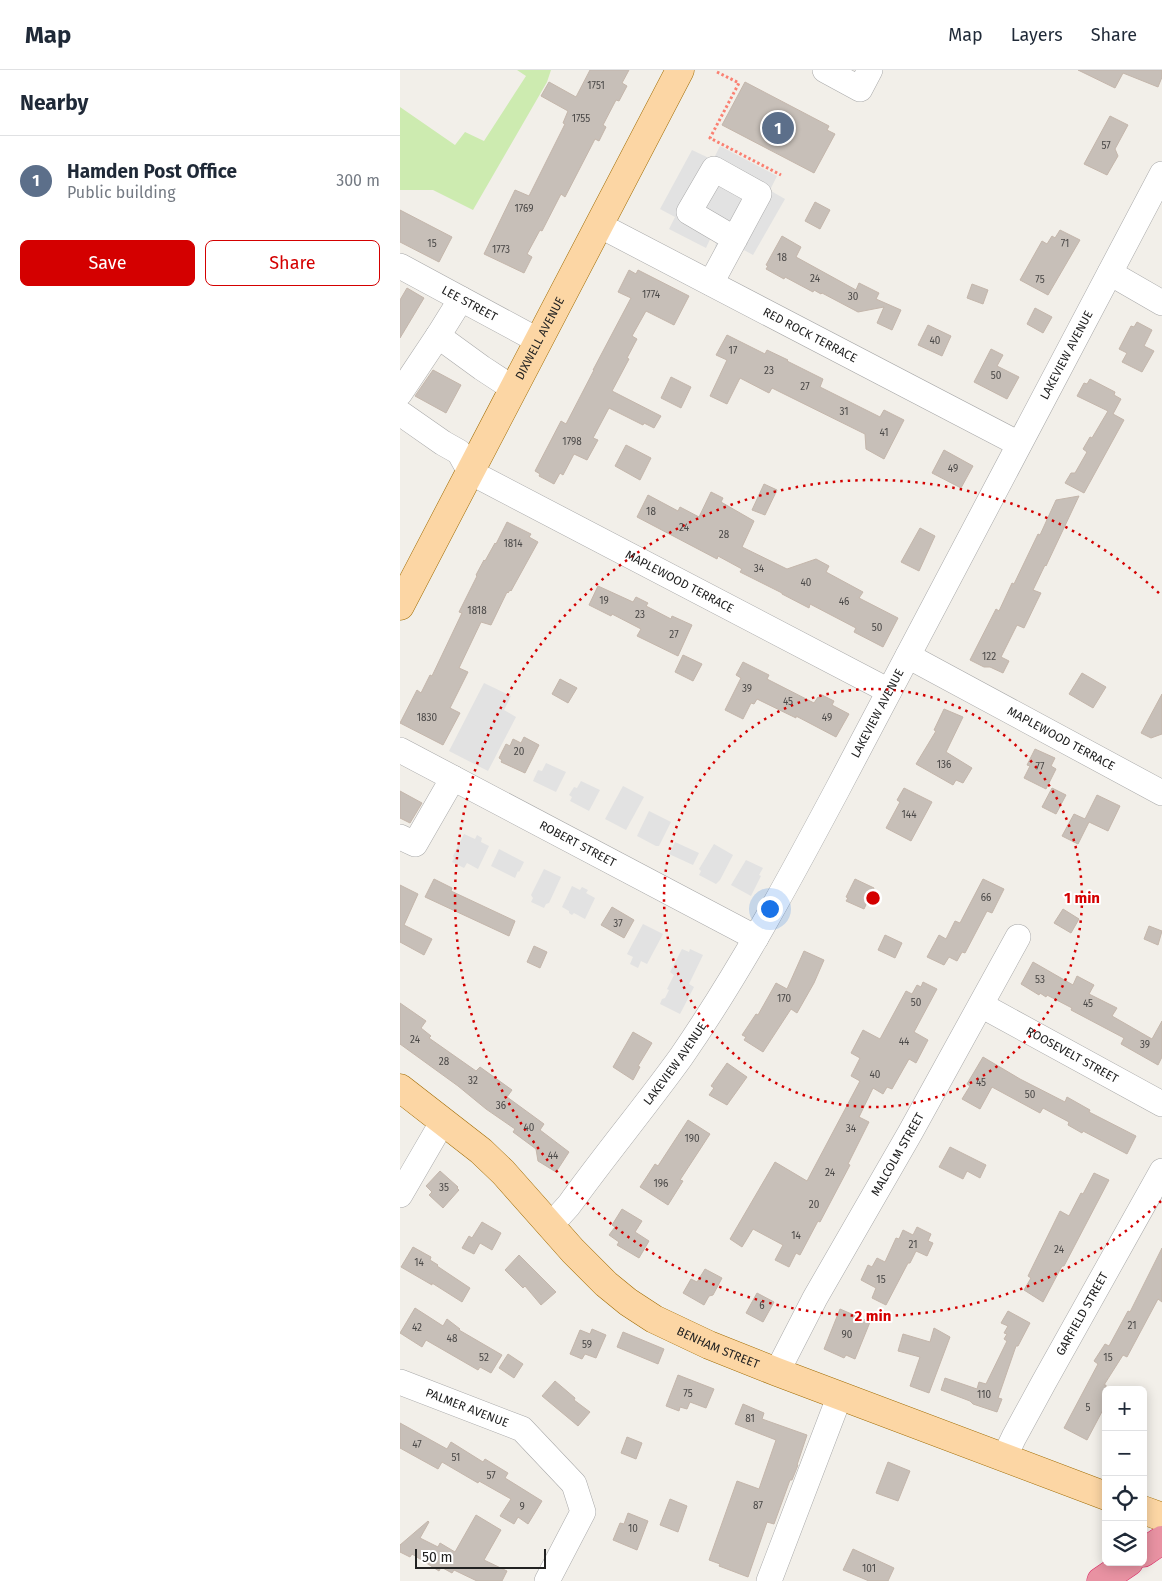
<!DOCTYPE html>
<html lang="en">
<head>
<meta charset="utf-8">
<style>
  :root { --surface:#fff; --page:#f6f6f7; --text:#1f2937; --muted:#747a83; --line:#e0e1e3; --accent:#d40000 }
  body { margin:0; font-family:"Fira Sans",sans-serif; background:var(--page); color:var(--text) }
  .controls { position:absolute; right:15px; bottom:15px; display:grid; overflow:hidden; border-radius:8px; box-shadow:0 2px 12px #0003 }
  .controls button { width:45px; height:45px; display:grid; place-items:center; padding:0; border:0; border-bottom:1px solid var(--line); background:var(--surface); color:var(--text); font:25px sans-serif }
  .scale { position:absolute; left:15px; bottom:12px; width:131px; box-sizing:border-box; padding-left:5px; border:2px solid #222; border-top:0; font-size:14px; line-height:18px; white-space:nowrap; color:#222; -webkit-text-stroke:4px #fff; paint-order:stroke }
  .you { position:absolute; left:369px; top:838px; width:18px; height:18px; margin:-12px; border:4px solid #fff; border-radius:50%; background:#1a73e8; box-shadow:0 0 0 8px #1a73e833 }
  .badge { display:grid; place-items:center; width:32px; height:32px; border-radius:50%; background:var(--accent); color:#fff; font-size:16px; font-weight:700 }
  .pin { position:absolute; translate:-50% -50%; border:2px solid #fff; box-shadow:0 1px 5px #0006 }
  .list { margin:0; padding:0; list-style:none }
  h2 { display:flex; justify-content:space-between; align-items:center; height:65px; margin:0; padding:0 20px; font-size:21px }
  h2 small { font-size:16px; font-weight:400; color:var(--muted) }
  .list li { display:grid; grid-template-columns:32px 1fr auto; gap:15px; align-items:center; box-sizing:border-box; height:90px; padding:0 20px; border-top:1px solid var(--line) }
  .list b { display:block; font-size:19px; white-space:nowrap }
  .list p { margin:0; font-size:16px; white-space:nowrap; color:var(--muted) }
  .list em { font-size:16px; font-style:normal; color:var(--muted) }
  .actions { display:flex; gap:10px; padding:15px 20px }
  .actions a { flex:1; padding:11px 0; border:1px solid var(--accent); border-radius:8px; text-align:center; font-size:18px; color:var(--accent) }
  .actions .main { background:var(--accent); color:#fff }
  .icon { flex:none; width:28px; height:28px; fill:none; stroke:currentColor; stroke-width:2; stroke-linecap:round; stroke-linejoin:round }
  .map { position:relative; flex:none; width:762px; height:1511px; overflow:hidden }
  header { display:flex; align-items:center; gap:30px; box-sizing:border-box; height:70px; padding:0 25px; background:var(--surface); border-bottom:1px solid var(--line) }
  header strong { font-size:24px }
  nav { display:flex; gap:28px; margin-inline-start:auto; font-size:18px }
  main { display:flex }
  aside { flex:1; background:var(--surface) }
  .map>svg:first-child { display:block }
  .grass { fill:#cdebb0 }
  .parking { fill:#e2e2e2 }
  .building { fill:#c7bfb8; stroke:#c4b6ab }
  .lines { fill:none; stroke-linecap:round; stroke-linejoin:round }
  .minor-casing { stroke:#a9a9a9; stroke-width:26 }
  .major-casing { stroke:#a06b00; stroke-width:29 }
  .highway-casing { stroke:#dc2a67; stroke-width:29 }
  .path { stroke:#fa8072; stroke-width:3; stroke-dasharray:2.5 2.5; stroke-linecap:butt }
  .minor { stroke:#fff; stroke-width:25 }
  .major { stroke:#fcd6a4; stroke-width:28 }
  .highway { stroke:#e892a2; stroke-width:28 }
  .ring { fill:none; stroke:#d40000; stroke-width:2.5; stroke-dasharray:2.5 5 }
  .labels { text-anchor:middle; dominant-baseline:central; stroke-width:4; stroke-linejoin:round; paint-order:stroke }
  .number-label { font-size:10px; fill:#4b4948 }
  .street-label { font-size:12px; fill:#222; stroke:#fff }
  .centre { fill:#d40000; stroke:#fff; stroke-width:2.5 }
  .ring-label { font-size:15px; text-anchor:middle; font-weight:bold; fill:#d40000; stroke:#fff; stroke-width:4; stroke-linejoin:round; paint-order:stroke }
</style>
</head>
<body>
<header>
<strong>Map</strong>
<nav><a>Map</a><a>Layers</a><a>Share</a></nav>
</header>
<main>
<aside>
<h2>Nearby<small></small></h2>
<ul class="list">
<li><span class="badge" style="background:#5c6f8a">1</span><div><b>Hamden Post Office</b><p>Public building</p></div><em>300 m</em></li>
</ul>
<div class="actions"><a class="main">Save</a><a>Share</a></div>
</aside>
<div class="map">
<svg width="762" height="1511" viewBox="0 0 762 1511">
  <rect width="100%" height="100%" fill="#f2efe9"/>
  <path class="grass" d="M117,0H151L147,12L73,140L33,120H0V37L55,75L65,62L84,71L126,6Z"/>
  <g class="parking">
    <path d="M320,76L377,106L371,118V121L385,129L353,185L344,180L312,190L317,169L311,167L306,178L269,159L275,147L260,139L292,80L311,89L314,88Z"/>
    <path d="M84,613L111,626L104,640L116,647L88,701L49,681Z"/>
    <path d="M146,693L166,702L156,722L133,711L138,700L142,701Z"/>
    <path d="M181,711L200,720L189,741L170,731L172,727L169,725L174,717L177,718Z"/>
    <path d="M223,716L244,727L226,760L205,749Z"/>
    <path d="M249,741L271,752L259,776H256L237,766Z"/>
    <path d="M64,764L75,769L77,765L82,768L81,772L89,776L78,799L67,793L64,798L52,792L54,788L53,786Z"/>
    <path d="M275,772L299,783L293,795L269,784Z"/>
    <path d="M314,774L333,785L320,810L316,814L299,805L301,801L299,799Z"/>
    <path d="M99,779L124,792L119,802L118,801L115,808L91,796Z"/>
    <path d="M346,790L363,798L359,805L361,806L351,826L331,815Z"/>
    <path d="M144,799L161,807L149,833L146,834L144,838L131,832L133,828L131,825Z"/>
    <path d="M172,816L180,820L182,817L188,820L186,823L195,828L185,849L174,843L172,845L169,843V841L162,837Z"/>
    <path d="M243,854L263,864L247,894L241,891L238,898L230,894L233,887L227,884Z"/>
    <path d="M282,879L289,882L290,879L303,885L289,914L294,917L280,944L260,934L262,929L265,928L269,920L267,919L274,905L270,902Z"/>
  </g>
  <g class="building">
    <path d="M190,0H229L222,13L227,16L219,31L216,30L203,55L206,57L199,71L195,69L165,127L161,124L142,161L140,160L127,184L132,187L124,203L84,184L115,120L129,126L165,54L163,53L168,41L141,26L149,12L176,27Z"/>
    <path d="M678,0H762V7L758,17L723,3L715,18Z"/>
    <path d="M345,12L429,56L427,60L435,64L414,103L322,55Z"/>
    <path d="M710,46L728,55L715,79L718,86L707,105L684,94Z"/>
    <path d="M415,132L430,140L420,159L405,151Z"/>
    <path d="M0,140L52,167L39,192L0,172Z"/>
    <path d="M660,160L680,170L648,225L620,210L642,171L647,174L652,166L655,168Z"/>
    <path d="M382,166L401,177L396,187L456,220L459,213L479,223L476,229L501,240L492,260L477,253L484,237L458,242L422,223L421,224L414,220L413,222L385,207L384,209L366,199L368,196L366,195Z"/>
    <path d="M229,200L236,204L238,200L289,226L274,255L246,241L232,266L237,269L227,288L229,289L212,321L261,346L254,358L244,353L243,355L209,338L193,368L198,370L187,390L174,384L163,405L160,403L154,414L139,406L140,404L135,401L161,351L166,354L194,300H193L231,228L218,222Z"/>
    <path d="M572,214L588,220L583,234L567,228Z"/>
    <path d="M7,218L24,228L0,268V230Z"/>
    <path d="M635,238L652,247L643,263L627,254Z"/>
    <path d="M737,252L752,260L744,276L754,281L742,302L722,292L727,283L719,279L731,256L734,257Z"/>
    <path d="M528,255L551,266L542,286L518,275Z"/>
    <path d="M327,265L365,284L367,280L388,290L387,291L423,309L420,317L480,347L484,340L504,350L484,389L466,379L465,364L372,318L369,323L340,308L327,334L310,326L327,290L316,285Z"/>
    <path d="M591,279L603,285L597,296L619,307L607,329L574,312Z"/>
    <path d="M33,300L61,315L46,343L15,326Z"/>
    <path d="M271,307L291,317L281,338L261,328Z"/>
    <path d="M690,309L715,322L714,325L721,329L713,344L724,350L684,423L665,413L671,403H675L687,382L683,379L690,367L692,368L708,341L677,326L684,313L687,314Z"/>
    <path d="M226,375L251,388L240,410L215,396Z"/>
    <path d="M544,380L573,396L561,418L532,403Z"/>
    <path d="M364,414L377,420L365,445L352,440Z"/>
    <path d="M311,422L323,428L321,432L354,451L342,477L387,499L416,489L429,496L426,502L463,522L459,528L498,548L483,577L454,562L456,558L410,534L409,538L382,524V523L340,502L342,499L318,486L317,489L237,447L248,425L278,441L280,437L299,447Z"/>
    <path d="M679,426L646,496L645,495L633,520L641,523L637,531L624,558L617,555L601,587L609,591L603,603L590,597H584L570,590L596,539L599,541L612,513L614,514L638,464L640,465L656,430Z"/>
    <path d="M107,452L131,464L129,467L138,472L111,521L110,520L108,523L107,522L91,555L81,552L59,598L68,602L50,638L60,643L43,675L0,653L17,620L21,623L30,605L32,606L62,543L59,542L77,506L76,505L84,490L85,491L95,473L96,474Z"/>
    <path d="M520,458L535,466L519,501L501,492Z"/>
    <path d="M198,516L233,532L236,527L248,533L246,536L271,549L272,546L292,555L278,586L237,566L241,559L212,544L211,546L189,535Z"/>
    <path d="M283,585L302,594L293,611L275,602Z"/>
    <path d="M343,592L369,605L367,609L414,633L418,627L420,628L422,625L434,631L432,635L449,644L436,667L396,646V648L357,629L354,634L351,633L343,649L325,640L341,608L336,605Z"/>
    <path d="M682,603L706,617L693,638L669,624Z"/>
    <path d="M160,609L177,618L168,633L152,624Z"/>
    <path d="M762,624V664L751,668L741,663Z"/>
    <path d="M544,639L563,647L546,682L572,698L563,713L556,710L553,715L516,694L536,661L534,660Z"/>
    <path d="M124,667L139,675L125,703L101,692L102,690L99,688L106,674L110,676L113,669L121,673Z"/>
    <path d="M635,679L655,688L651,696L656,699L646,719L624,708L630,696L627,695Z"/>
    <path d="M504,718L532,732L511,771L486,758L500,732L497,730Z"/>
    <path d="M652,718L666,725L656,744L642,737Z"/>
    <path d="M0,721L22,733L10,753L0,748Z"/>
    <path d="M697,725L720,736L708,761L689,752L678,774L662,766L674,744L685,749Z"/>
    <path d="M34,809L52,818L51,821L115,851L109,866L25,827Z"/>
    <path d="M455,809L474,818L464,839L446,831L448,828L446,827Z"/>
    <path d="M583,809L604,819L592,843L587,841L565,883L562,882L557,891L549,887L544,895L527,887L539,865L546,869L555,851L560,853Z"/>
    <path d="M0,815L18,824L4,855L32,869L24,885L0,872Z"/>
    <path d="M212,837L234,850L224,868L201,855Z"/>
    <path d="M663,839L679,849L671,863L654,853Z"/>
    <path d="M749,856L762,861L758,875L744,869Z"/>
    <path d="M485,865L502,873L495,888L478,880Z"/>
    <path d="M134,876L147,882L140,898L127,892Z"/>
    <path d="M404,881L424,890L414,913L397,943L391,939L363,982L344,970L346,967L342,965L356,944L358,945L376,913L387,919Z"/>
    <path d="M633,892L673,915L677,906L694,915L689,924L717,938L712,946L752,969L762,951V987L758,995L721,974L724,968L671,940L672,938L647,925L646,927L640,923L639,925L621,914Z"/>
    <path d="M523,912L537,919L514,962L528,970L516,993L509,989L492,1019L487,1017L483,1024L473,1018L459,1047L469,1052L448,1094L450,1095L420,1152L418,1151L400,1185L396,1183L389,1197L375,1190L383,1175L353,1159L342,1177L330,1169L375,1092L407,1111L460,1011L451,1006L460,988L451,983L463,960L480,969L506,921L512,924L517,915L521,917Z"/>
    <path d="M0,933L26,951L21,958L31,966L29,968L76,1001L80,997L112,1020L107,1027L144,1054L140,1060L169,1082L156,1102L138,1091L136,1079L113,1062L115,1059L86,1039L58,1016L0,974Z"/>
    <path d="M233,962L252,973L238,996L240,997L233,1010L213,997Z"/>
    <path d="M583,987L620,1009L665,1032L667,1027L690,1040L689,1042L736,1066L727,1084L683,1061L682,1063L668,1055L669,1052L643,1038L640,1043L592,1017L580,1039L562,1029L570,1016L567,1014Z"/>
    <path d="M327,993L347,1007L327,1035L309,1025L314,1018L311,1016Z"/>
    <path d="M288,1050L310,1064L280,1110L283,1111L268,1135L240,1117L255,1094L258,1096Z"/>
    <path d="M550,1077L586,1095L580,1108L567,1101L563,1109L539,1097Z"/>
    <path d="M40,1101L58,1117L57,1118L59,1120L43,1138L29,1125L32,1122L26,1116Z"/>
    <path d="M694,1103L709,1110L664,1196H662L643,1232L624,1220L631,1208L628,1206L660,1141L669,1146L681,1123L683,1124Z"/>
    <path d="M222,1139L242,1151L235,1162L249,1171L239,1188L217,1175L219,1172L209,1165L215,1157L212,1155Z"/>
    <path d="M82,1152L101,1163L92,1180L80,1173L74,1184L62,1178L69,1166L72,1168Z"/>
    <path d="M517,1157L531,1164L528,1171L533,1173L527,1186L516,1181L510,1193H508L486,1235L472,1228L476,1218L461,1210L468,1195L472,1197L477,1188L485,1192L496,1168L499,1169L503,1160L513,1165Z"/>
    <path d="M13,1177L31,1187L30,1190L38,1195L37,1196L70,1218L62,1232L32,1213V1215L1,1197Z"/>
    <path d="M762,1178V1232L758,1229L727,1287L723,1285L704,1315H706V1334L687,1370L664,1358L698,1294L694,1291L705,1274L709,1276L728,1241L730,1242Z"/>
    <path d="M119,1185L156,1222L141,1235L125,1216L123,1218L105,1200Z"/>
    <path d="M305,1199L322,1208L313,1225L309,1226L304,1235L283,1223L291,1209L297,1212Z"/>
    <path d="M357,1223L374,1232L363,1252L346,1243Z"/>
    <path d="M15,1238L43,1256L47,1249L60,1259L59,1260L102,1285L91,1303L80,1297L78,1300L26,1270L22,1277L0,1263Z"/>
    <path d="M440,1239L470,1252L455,1289L446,1285L444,1288L424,1279Z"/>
    <path d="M608,1241L630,1253L618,1276H616L598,1328L602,1329L597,1342L573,1334L570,1331L541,1320L545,1308L577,1319L579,1312L586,1314L607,1271L604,1269L607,1264L604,1263L608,1256L601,1253Z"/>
    <path d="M534,1258L550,1267L529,1323L510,1316L520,1287L498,1281L503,1264L530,1272Z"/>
    <path d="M192,1259L206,1265L196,1288L185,1284L182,1289L170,1284L180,1260L190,1264Z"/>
    <path d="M223,1262L264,1279L258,1294L217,1277Z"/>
    <path d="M108,1284L123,1294L114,1308L99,1298Z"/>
    <path d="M278,1305L314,1319L306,1338L290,1332L287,1339L280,1337L279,1341L266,1336Z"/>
    <path d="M155,1311L175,1328L174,1330L190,1342L178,1356L142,1326Z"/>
    <path d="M343,1334L364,1343L362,1349L407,1365L397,1395H398L392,1410H390L374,1454L367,1452L348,1507L319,1496L320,1494L309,1490L337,1411L359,1419L376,1370L335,1354Z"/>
    <path d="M0,1353L47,1379L51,1372L83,1392L85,1389L108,1403L105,1408L142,1431L128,1454L118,1447L114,1454L100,1446L111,1429L79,1411L78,1413L42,1392L38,1399L0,1378Z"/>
    <path d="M227,1367L242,1373L236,1389L221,1383Z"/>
    <path d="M488,1392L510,1401L498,1431L476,1423Z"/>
    <path d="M270,1429L287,1436L278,1462L260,1455Z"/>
    <path d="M228,1443L248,1451L237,1480L213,1470L220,1453L224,1454Z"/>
    <path d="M76,1445L101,1460L84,1490L107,1501L102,1511H77L54,1500L52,1503L41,1497L39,1501L12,1484L10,1487L0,1482V1475L28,1451L29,1452L20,1468L38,1477L40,1473L55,1482Z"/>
    <path d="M453,1479L494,1498L488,1511H469L443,1500Z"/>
  </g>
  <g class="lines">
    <defs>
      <g id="minor">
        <path d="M425,0L460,19L470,0"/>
        <path id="s1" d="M199,155L619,374"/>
        <path id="s2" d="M0,196L139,271"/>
        <path d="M710,203L762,233"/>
        <path d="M311,213C327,183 343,154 359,124L314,99L289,142L335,169"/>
        <path d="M38,266L82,298L114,319"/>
        <path d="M0,323L38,266L61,229"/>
        <path id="s3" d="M0,343L43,373L59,382L70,402L489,621"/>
        <path id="s4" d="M508,586L762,723"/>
        <path id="s5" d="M0,680L356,868"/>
        <path d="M0,767L15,774L53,708"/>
        <path id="s6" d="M581,935L762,1034"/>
        <path d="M0,1125L43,1051"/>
        <path id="s7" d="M150,1156L169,1135C205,1085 245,1037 281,987C339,903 388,812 436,722L762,104"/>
        <path id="s8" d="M377,1302L415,1228L510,1063L618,867"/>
        <path id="s9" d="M0,1312L122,1359L174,1414L183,1442L147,1511"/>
        <path id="s10" d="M604,1388L614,1367L644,1312L762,1101"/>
        <path d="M369,1511L440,1325"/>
      </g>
      <g id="major">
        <path id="s11" d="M0,536L280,0"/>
        <path id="s12" d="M0,1018L81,1081L103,1102L173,1181L206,1214L228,1232L254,1249L309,1275L377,1302L706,1426"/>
        <path d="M743,1440L762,1447"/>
      </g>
      <g id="highway">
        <path d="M743,1483L762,1470"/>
        <path d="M701,1511L729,1492"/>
      </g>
    </defs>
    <use href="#minor" class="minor-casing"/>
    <use href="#major" class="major-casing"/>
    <use href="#highway" class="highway-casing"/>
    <path class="path" d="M317,2L339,13L310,68L381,105"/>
    <use href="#minor" class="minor"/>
    <use href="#major" class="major"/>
    <use href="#highway" class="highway"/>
  </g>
  <g class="ring">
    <circle cx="473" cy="828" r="209"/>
    <path d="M761 1131A418 418 0 1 1 761 525"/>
  </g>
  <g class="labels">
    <g class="number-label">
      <text x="196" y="16">1751</text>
      <text x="181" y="49">1755</text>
      <text x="706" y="76">57</text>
      <text x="124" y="139">1769</text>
      <text x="32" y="174">15</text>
      <text x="665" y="174">71</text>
      <text x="101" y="180">1773</text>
      <text x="382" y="188">18</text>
      <text x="415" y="209">24</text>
      <text x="640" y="210">75</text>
      <text x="251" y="225">1774</text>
      <text x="453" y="227">30</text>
      <text x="535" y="271">40</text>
      <text x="333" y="281">17</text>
      <text x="369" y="301">23</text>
      <text x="596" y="306">50</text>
      <text x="405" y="317">27</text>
      <text x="444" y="342">31</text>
      <text x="484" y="363">41</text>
      <text x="172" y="372">1798</text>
      <text x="553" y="399">49</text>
      <text x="251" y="442">18</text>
      <text x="284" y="458">24</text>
      <text x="324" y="465">28</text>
      <text x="113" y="474">1814</text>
      <text x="359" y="499">34</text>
      <text x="406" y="513">40</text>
      <text x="204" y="531">19</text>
      <text x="444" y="532">46</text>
      <text x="77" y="541">1818</text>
      <text x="240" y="545">23</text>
      <text x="477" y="558">50</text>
      <text x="274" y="565">27</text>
      <text x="589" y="587">122</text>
      <text x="347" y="619">39</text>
      <text x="388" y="632">45</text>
      <text x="27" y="648">1830</text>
      <text x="427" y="648">49</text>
      <text x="119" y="682">20</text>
      <text x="544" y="695">136</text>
      <text x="640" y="697">77</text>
      <text x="509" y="745">144</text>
      <text x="586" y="828">66</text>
      <text x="218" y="854">37</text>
      <text x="640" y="910">53</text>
      <text x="384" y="929">170</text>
      <text x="516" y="933">50</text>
      <text x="688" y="934">45</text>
      <text x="15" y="970">24</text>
      <text x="504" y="972">44</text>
      <text x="745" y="975">39</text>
      <text x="44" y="992">28</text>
      <text x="475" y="1005">40</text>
      <text x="73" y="1011">32</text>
      <text x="581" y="1013">45</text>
      <text x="630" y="1025">50</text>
      <text x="101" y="1036">36</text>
      <text x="129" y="1058">40</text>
      <text x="451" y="1059">34</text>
      <text x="292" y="1069">190</text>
      <text x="153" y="1086">44</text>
      <text x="430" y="1103">24</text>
      <text x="261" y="1114">196</text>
      <text x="44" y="1118">35</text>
      <text x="414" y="1135">20</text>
      <text x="396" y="1166">14</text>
      <text x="513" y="1175">21</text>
      <text x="659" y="1180">24</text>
      <text x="19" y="1193">14</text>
      <text x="481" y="1210">15</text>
      <text x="362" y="1236">6</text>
      <text x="732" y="1256">21</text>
      <text x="17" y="1258">42</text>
      <text x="447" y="1265">90</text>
      <text x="52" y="1269">48</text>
      <text x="187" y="1275">59</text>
      <text x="84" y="1288">52</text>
      <text x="708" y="1288">15</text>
      <text x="288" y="1324">75</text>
      <text x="584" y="1325">110</text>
      <text x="688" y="1338">5</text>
      <text x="350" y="1349">81</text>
      <text x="17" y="1375">47</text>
      <text x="56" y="1388">51</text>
      <text x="91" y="1406">57</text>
      <text x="358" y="1436">87</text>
      <text x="122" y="1437">9</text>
      <text x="233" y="1459">10</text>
      <text x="469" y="1499">101</text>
    </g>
    <g class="street-label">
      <text stroke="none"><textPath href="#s2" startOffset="79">LEE STREET</textPath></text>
      <text stroke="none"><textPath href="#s1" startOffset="238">RED ROCK TERRACE</textPath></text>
      <text stroke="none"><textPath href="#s11" startOffset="302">DIXWELL AVENUE</textPath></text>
      <text stroke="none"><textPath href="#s7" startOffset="1015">LAKEVIEW AVENUE</textPath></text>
      <text stroke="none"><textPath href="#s3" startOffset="330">MAPLEWOOD TERRACE</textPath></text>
      <text stroke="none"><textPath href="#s7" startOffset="610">LAKEVIEW AVENUE</textPath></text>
      <text stroke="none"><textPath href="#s4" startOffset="174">MAPLEWOOD TERRACE</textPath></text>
      <text stroke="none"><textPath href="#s5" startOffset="201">ROBERT STREET</textPath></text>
      <text stroke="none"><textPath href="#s6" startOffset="104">ROOSEVELT STREET</textPath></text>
      <text stroke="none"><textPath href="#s7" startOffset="205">LAKEVIEW AVENUE</textPath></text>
      <text stroke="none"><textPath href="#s8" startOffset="249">MALCOLM STREET</textPath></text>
      <text stroke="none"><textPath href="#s10" startOffset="164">GARFIELD STREET</textPath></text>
      <text stroke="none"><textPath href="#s12" startOffset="415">BENHAM STREET</textPath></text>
      <text stroke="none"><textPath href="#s9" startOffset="72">PALMER AVENUE</textPath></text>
    </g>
  </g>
  <circle cx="473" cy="828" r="8" class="centre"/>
  <g class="ring-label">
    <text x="682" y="833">1 min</text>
    <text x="473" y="1251">2 min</text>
  </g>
</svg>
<div class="controls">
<button>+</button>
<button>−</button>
<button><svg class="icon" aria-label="locate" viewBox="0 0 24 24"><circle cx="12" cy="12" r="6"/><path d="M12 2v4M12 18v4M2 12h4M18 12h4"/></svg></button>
<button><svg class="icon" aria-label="layers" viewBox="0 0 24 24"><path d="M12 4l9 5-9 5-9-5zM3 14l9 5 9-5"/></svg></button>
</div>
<div class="scale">50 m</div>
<div class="you"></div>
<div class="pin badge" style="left:378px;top:58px;background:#5c6f8a">1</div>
</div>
</main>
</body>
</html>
